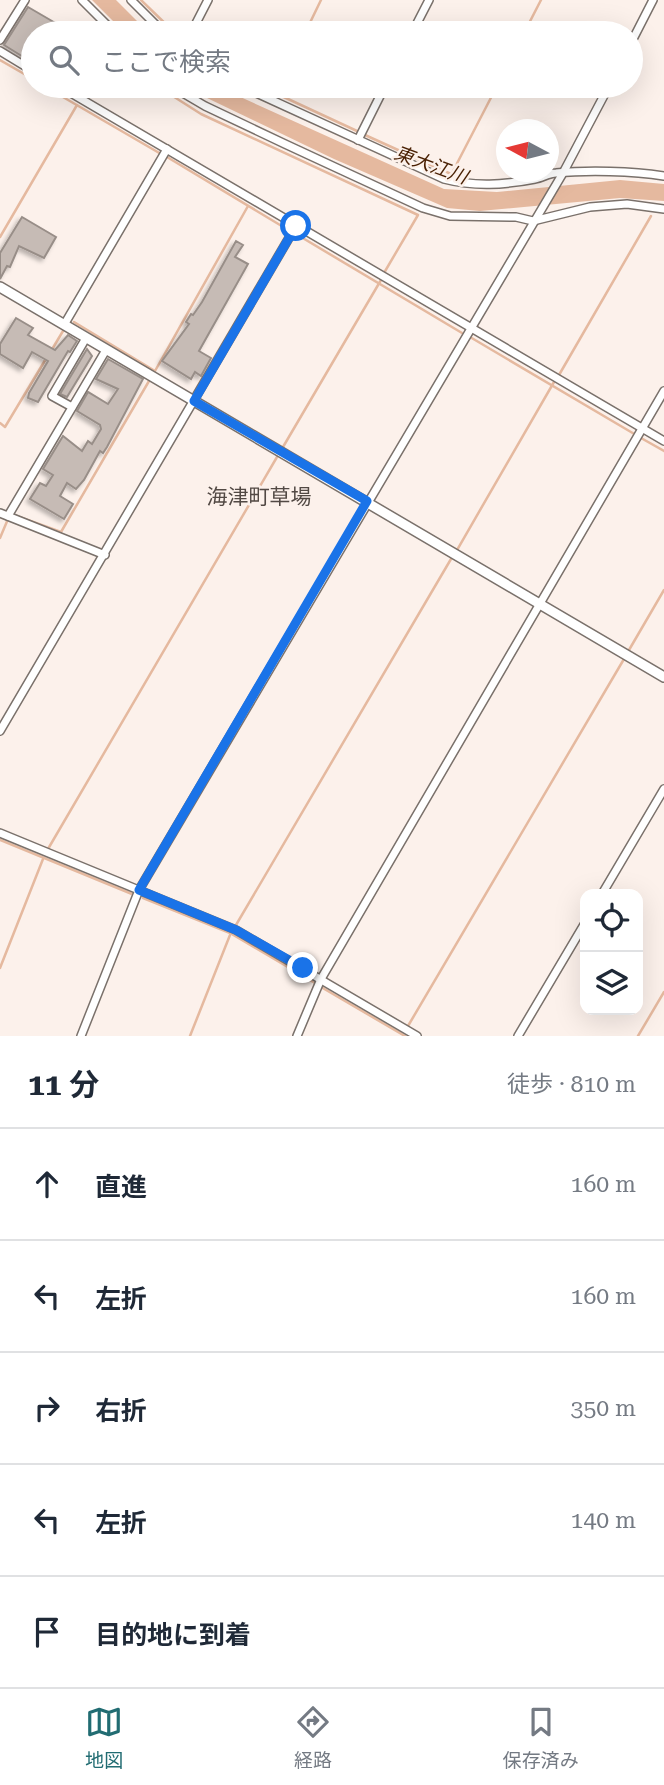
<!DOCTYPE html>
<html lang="ja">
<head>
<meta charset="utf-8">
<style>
  :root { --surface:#fff; --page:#f6f6f7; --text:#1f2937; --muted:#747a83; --line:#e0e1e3; --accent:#216c72 }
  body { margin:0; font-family:"Roboto Serif","Noto Sans JP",serif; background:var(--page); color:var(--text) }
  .controls { position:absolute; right:21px; bottom:21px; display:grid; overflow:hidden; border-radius:14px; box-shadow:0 7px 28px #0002 }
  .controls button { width:63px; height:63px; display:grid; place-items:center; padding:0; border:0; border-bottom:2px solid var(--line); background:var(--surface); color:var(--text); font:35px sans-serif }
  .compass { position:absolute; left:496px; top:119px; width:63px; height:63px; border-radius:50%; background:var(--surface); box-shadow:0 7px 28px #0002; rotate:277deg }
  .stop { position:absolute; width:21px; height:21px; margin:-16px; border:5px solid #1a73e8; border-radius:50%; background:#fff }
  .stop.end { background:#1a73e8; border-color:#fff; box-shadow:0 2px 7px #0008 }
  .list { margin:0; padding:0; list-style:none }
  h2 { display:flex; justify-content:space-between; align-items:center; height:91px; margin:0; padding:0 28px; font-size:30px }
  h2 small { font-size:23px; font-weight:400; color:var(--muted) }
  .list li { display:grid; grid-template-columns:46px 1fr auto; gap:21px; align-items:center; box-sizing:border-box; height:112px; padding:0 28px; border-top:2px solid var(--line) }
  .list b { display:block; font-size:26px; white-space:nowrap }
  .list em { font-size:23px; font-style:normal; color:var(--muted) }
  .icon { flex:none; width:38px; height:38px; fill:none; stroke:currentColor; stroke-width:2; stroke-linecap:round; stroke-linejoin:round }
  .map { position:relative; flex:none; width:664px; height:1036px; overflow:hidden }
  .search { position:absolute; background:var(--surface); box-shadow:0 7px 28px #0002; left:21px; right:21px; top:21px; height:77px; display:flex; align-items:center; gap:18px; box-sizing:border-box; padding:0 24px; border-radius:38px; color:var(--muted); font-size:26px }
  .sheet { height:651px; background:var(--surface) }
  nav { display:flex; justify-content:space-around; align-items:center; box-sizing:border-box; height:98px; border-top:2px solid var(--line); background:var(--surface); font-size:19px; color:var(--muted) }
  nav a { display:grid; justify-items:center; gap:4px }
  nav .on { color:var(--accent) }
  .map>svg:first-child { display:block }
  .water { fill:#e5b99f }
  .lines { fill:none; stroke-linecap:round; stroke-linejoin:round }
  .stream { stroke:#e5b99f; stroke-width:2.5 }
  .building { fill:#c6bbb5; stroke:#988e88; stroke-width:2; filter:url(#shadow) }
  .minor-casing { stroke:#7a716b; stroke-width:10 }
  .tertiary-casing { stroke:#7a716b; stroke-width:12 }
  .minor { stroke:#fff; stroke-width:7 }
  .tertiary { stroke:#fff; stroke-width:9 }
  .route { stroke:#1a73e8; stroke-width:9 }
  .labels { text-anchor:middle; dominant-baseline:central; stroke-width:5; stroke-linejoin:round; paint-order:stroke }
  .water-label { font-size:19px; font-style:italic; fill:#481f02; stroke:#fcf1eb }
  .quarter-label { font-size:21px; fill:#524944; stroke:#fcf1eb }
</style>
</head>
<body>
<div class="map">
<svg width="664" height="1036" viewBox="0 0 664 1036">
  <defs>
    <filter id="shadow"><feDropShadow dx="-3" dy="3" stdDeviation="2" flood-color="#0004"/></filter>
  </defs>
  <rect width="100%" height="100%" fill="#fcf1eb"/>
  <g class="water">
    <path d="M92,0H116L149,33H125Z"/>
    <path d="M182,86H216L444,189L497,192L620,180L664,184V201L620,198L480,211L447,208L334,159Z"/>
  </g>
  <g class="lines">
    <g class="stream">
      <path d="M141,0L175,33"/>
      <path d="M305,33L321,0"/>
      <path d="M524,33L541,0"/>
      <path d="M0,60L33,79"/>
      <path d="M44,86L161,154"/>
      <path d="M157,86L201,114L418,215L384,273"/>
      <path d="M260,86L357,131"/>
      <path d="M84,97L91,86"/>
      <path d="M365,135L451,174"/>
      <path d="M167,157L290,231"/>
      <path d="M451,175L497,86"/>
      <path d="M296,234L462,333"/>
      <path d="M0,237L77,105"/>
      <path d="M74,322L155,371L248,206"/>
      <path d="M470,337L636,435"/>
      <path d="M51,351L63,331"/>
      <path d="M559,375L651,216"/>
      <path d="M0,423L5,427L47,357"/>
      <path d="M641,438L664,451"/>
      <path d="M283,447L381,280"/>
      <path d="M14,515L61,532L149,381"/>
      <path d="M0,538L8,519"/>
      <path d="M457,550L554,382"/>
      <path d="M629,650L664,590"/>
      <path d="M0,840L132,894"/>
      <path d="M48,849L277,457"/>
      <path d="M143,898L230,933L315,983"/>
      <path d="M236,925L451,559"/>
      <path d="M0,968L43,859"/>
      <path d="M321,987L405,1036"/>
      <path d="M408,1026L624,659"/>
      <path d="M190,1036L230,935"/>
      <path d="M638,1036L664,992"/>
    </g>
  </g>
  <g class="building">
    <path d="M28,7L64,28L61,33H33V63L4,45Z"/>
    <path d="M22,217L56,237L44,258L19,246L10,267L7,266L0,279V253Z"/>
    <path d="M236,241L243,245L235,257L248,264L199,351L211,358L201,376L195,372L191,379L162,361L189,324L186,322L191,314L193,315L202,302Z"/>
    <path d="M16,318L33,328L28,335L55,350L68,335L77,341L70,352L68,351L38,402L28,398L29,393L48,361L32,352L23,368L0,354V344Z"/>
    <path d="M87,349L92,356L67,397L60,394Z"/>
    <path d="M108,359L143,379L107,447L103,453L100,451L84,480L76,489L67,483L60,496L73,504L64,519L30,499L40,483L46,486L53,475L43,469L63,436L82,451L88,441L92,444L101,429L100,425L77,411L88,392L108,404L118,389L96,379Z"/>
  </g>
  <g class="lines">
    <defs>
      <g id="minor">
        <path d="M82,0L115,33"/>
        <path d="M131,0L164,33"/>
        <path d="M191,33L208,0"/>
        <path d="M412,33L429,0"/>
        <path d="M0,40L25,0"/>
        <path d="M631,43L653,0"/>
        <path d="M0,51L33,71"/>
        <path d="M59,86L664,441"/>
        <path d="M171,86L205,106L285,144L423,208L450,216L516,217L533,221L590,207L627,204L664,209"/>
        <path d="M241,86L444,179C475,187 504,185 535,179C542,178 549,173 556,173C588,170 632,171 664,176"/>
        <path d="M358,140L385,86"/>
        <path d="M64,325L167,149"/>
        <path d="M72,407L52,396L86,338"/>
        <path d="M0,513L105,555"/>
        <path d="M8,516L106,350"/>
        <path d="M0,731L296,226"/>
        <path d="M0,833L236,930L417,1036"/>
        <path d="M602,894L664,789"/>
        <path d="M81,1036L139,890L563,173L609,86"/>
        <path d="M297,1036L321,979L664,391"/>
        <path d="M518,1036L585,923"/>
      </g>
      <path id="tertiary" d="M0,287L664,677"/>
    </defs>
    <use href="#minor" class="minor-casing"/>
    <use href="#tertiary" class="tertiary-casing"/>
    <use href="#minor" class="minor"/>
    <use href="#tertiary" class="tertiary"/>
  </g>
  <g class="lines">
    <path class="route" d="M296,226L194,401L367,501L139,890L236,930L303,968"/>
  </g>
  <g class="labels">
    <g class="water-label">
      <text transform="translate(431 165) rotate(20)">東大江川</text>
    </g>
    <g class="quarter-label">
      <text x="259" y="497">海津町草場</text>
    </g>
  </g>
</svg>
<div class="controls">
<button><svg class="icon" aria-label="locate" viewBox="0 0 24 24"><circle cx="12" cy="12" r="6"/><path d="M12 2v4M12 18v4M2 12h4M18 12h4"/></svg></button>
<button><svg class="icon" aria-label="layers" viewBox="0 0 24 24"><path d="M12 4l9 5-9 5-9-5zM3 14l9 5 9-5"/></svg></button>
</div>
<svg class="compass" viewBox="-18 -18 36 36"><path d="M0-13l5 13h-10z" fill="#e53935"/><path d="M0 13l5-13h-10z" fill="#747a83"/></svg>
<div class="stop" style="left:296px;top:226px"></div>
<div class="stop end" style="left:303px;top:968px"></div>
<div class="search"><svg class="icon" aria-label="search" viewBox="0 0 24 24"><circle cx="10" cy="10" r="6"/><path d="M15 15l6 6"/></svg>ここで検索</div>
</div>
<section class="sheet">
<h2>11 分<small>徒歩 · 810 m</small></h2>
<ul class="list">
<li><svg class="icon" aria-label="ahead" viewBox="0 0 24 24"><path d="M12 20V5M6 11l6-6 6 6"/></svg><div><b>直進</b></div><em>160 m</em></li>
<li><svg class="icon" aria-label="left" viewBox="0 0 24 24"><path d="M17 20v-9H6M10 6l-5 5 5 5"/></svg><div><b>左折</b></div><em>160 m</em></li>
<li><svg class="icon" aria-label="right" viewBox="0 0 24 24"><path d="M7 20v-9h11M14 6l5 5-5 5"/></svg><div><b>右折</b></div><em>350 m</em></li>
<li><svg class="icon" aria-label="left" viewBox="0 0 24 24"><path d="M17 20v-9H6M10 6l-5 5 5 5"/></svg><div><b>左折</b></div><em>140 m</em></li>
<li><svg class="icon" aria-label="arrive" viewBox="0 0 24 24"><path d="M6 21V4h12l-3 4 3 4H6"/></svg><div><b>目的地に到着</b></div></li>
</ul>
</section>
<nav>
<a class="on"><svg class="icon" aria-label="map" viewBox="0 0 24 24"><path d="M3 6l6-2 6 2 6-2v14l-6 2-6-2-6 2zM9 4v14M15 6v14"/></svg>地図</a>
<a><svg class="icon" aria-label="directions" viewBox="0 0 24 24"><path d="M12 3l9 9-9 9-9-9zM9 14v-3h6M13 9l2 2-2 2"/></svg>経路</a>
<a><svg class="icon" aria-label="saved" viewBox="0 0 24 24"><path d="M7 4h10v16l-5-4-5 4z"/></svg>保存済み</a>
</nav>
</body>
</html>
